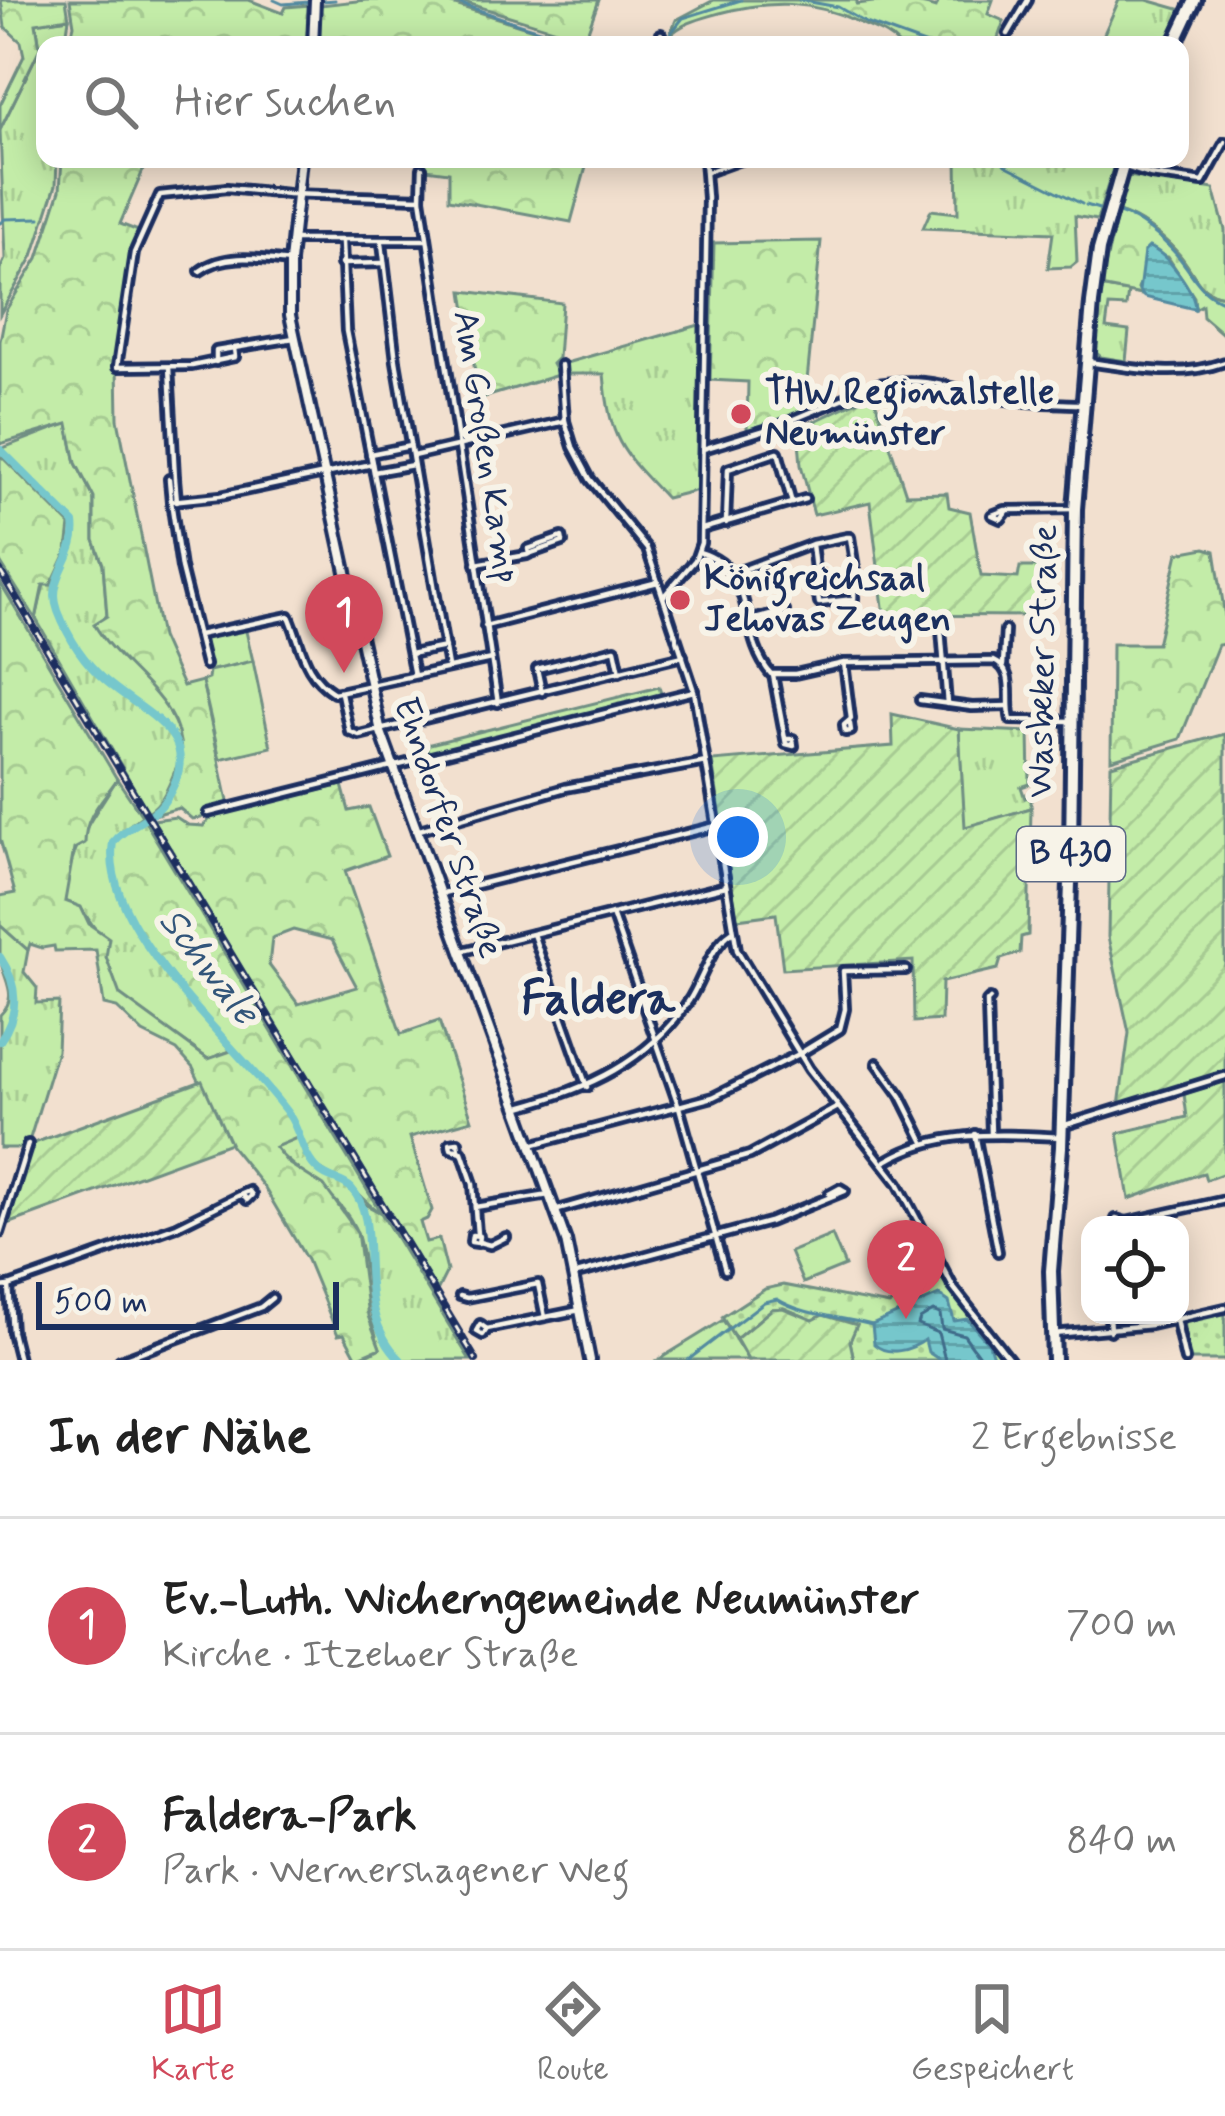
<!DOCTYPE html>
<html lang="de">
<head>
<meta charset="utf-8">
<style>
  :root { --surface:#fff; --page:#f6f6f6; --text:#222; --muted:#767676; --line:#e0e0e0; --accent:#d1495b }
  body { margin:0; font-family:Mynerve,sans-serif; background:var(--page); color:var(--text) }
  .controls { position:absolute; right:36px; bottom:36px; display:grid; overflow:hidden; border-radius:24px; box-shadow:0 6px 30px #0003 }
  .controls button { width:108px; height:108px; display:grid; place-items:center; padding:0; border:0; border-bottom:3px solid var(--line); background:var(--surface); color:var(--text); font:60px sans-serif }
  .scale { position:absolute; left:36px; bottom:30px; width:303px; box-sizing:border-box; padding-left:12px; border:6px solid #1b2f5e; border-top:0; font-size:33px; line-height:42px; white-space:nowrap; color:#1b2f5e; -webkit-text-stroke:9px #f7f3e8; paint-order:stroke }
  .you { position:absolute; left:738px; top:837px; width:42px; height:42px; margin:-30px; border:9px solid #fff; border-radius:50%; background:#1a73e8; box-shadow:0 0 0 18px #1a73e833 }
  .badge { display:grid; place-items:center; width:78px; height:78px; border-radius:50%; background:var(--accent); color:#fff; font-size:39px; font-weight:700 }
  .pin { position:absolute; translate:-50% -99px; filter:drop-shadow(0 3px 6px #0008) }
  .pin::after { content:''; position:absolute; top:63px; width:42px; height:36px; background:inherit; clip-path:polygon(0 0,100% 0,50% 100%) }
  .list { margin:0; padding:0; list-style:none }
  h2 { display:flex; justify-content:space-between; align-items:center; height:156px; margin:0; padding:0 48px; font-size:51px }
  h2 small { font-size:39px; font-weight:400; color:var(--muted) }
  .list li { display:grid; grid-template-columns:78px 1fr auto; gap:36px; align-items:center; box-sizing:border-box; height:216px; padding:0 48px; border-top:3px solid var(--line) }
  .list b { display:block; font-size:45px; white-space:nowrap }
  .list p { margin:0; font-size:39px; white-space:nowrap; color:var(--muted) }
  .list em { font-size:39px; font-style:normal; color:var(--muted) }
  .icon { flex:none; width:66px; height:66px; fill:none; stroke:currentColor; stroke-width:2; stroke-linecap:round; stroke-linejoin:round }
  .map { position:relative; flex:none; width:1225px; height:1360px; overflow:hidden }
  .search { position:absolute; background:var(--surface); box-shadow:0 6px 30px #0003; left:36px; right:36px; top:36px; height:132px; display:flex; align-items:center; gap:30px; box-sizing:border-box; padding:0 42px; border-radius:24px; color:var(--muted); font-size:45px }
  .sheet { height:588px; background:var(--surface) }
  nav { display:flex; justify-content:space-around; align-items:center; box-sizing:border-box; height:168px; border-top:3px solid var(--line); background:var(--surface); font-size:33px; color:var(--muted) }
  nav a { display:grid; justify-items:center; gap:6px }
  nav .on { color:var(--accent) }
  .map>svg:first-child { display:block }
  .grass { fill:url(#grass-tufts); stroke:#6f8e83; stroke-width:3 }
  .forest { fill:url(#forest-crowns); stroke:#6f8e83; stroke-width:3; fill-rule:evenodd }
  .park { fill:url(#park-dots); stroke:#6f8e83; stroke-width:3 }
  .garden { fill:url(#garden-furrows); stroke:#6f8e83; stroke-width:3 }
  .pitch { fill:#c3eca8; stroke:#6f8e83; stroke-width:3 }
  .water { fill:url(#water-rules); stroke:#528aa0; stroke-width:3 }
  .lines { fill:none; stroke-linecap:round; stroke-linejoin:round }
  .shore { stroke:#3f6c8a; stroke-width:3 }
  .stream { stroke:#528aa0; stroke-width:3 }
  .river { stroke:#76c7cc; stroke-width:8 }
  .minor-casing { stroke:#1b2f5e; stroke-width:14 }
  .tertiary-casing { stroke:#1b2f5e; stroke-width:16 }
  .primary-casing { stroke:#1b2f5e; stroke-width:20 }
  .minor { stroke:#f7f3e8; stroke-width:4.5 }
  .tertiary { stroke:#f7f3e8; stroke-width:8 }
  .primary { stroke:#f7f3e8; stroke-width:10 }
  .rail-casing { stroke:#1b2f5e; stroke-width:8 }
  .rail { stroke:#f7f3e8; stroke-width:3; stroke-dasharray:9; stroke-linecap:butt }
  .poi-dot { fill:#d1495b; stroke:#f7f3e8; stroke-width:4.5 }
  .labels { text-anchor:middle; dominant-baseline:central; stroke-width:12; stroke-linejoin:round; paint-order:stroke }
  .shield { fill:#f7f3e8; stroke:#5d6a87; stroke-width:3 }
  .shield-label { font-size:33px; font-weight:bold; fill:#1b2f5e }
  .poi-label { font-size:36px; font-weight:bold; fill:#1b2f5e; stroke:#f7f3e8; text-anchor:start }
  .street-label { font-size:36px; fill:#1b2f5e; stroke:#f7f3e8 }
  .water-label { font-size:39px; font-style:italic; fill:#32557a; stroke:#f7f3e8 }
  .district-label { font-size:48px; font-weight:bold; fill:#1b2f5e; stroke:#f7f3e8 }
</style>
</head>
<body>
<div class="map">
<svg width="1225" height="1360" viewBox="0 0 1225 1360">
  <defs>
    <pattern id="grass-tufts" width="24" height="20" patternUnits="userSpaceOnUse" patternTransform="scale(3)"><rect width="24" height="20" fill="#c3eca8"/><path d="M3 7l-1-3M5 7V3M7 7l1-3M15 17l-1-3M17 17v-4M19 17l1-3" fill="none" stroke="#a7cb93"/></pattern>
    <pattern id="forest-crowns" width="20" height="18" patternUnits="userSpaceOnUse" patternTransform="scale(3)"><rect width="20" height="18" fill="#c3eca8"/><path d="M2 6a3 3 0 1 1 6 0M12 15a3 3 0 1 1 6 0" fill="none" stroke="#a7cb93"/></pattern>
    <pattern id="park-dots" width="8" height="8" patternUnits="userSpaceOnUse" patternTransform="scale(3)"><rect width="8" height="8" fill="#c3eca8"/><path d="M2 2h.1M6 6h.1" fill="none" stroke="#a7cb93" stroke-width="1.8" stroke-linecap="round"/></pattern>
    <pattern id="garden-furrows" width="10" height="10" patternUnits="userSpaceOnUse" patternTransform="scale(3)"><rect width="10" height="10" fill="#c3eca8"/><path d="M-1 1l2-2M0 10L10 0M9 11l2-2" fill="none" stroke="#a7cb93"/></pattern>
    <pattern id="water-rules" width="6" height="5" patternUnits="userSpaceOnUse" patternTransform="scale(3)"><rect width="6" height="5" fill="#76c7cc"/><path d="M0 2.5h6" fill="none" stroke="#60a2a9"/></pattern>
  </defs>
  <rect width="100%" height="100%" fill="#f2e0cf"/>
  <filter id="ink" filterUnits="userSpaceOnUse"><feTurbulence type="fractalNoise" baseFrequency=".00833" numOctaves="2"/><feDisplacementMap in="SourceGraphic" scale="24" xChannelSelector="R" yChannelSelector="G"/><feConvolveMatrix kernelMatrix="1 2 1 2 8 2 1 2 1" color-interpolation-filters="sRGB"/></filter>
  <g filter="url(#ink)">
    <g class="grass">
      <path d="M1119,0H1147L1182,10L1166,45H1099Z"/>
      <path d="M69,18L65,45H45V159H57L56,185L33,256L0,314V269L5,259L0,130L40,48L36,22Z"/>
      <path d="M957,159H1116L1097,220L1075,216L1077,262L1071,267L1048,268L1053,233L923,228L931,210L958,213Z"/>
      <path d="M1128,176L1214,189L1225,230V296C1195,293 1195,270 1176,251C1161,235 1139,218 1118,212Z"/>
      <path d="M1100,287L1128,292L1126,307L1109,306L1106,328L1129,331L1126,361L1101,357L1094,351Z"/>
      <path d="M699,325L698,490L666,498C621,451 610,441 604,374H566V363Z"/>
      <path d="M68,423L76,463L94,498V540L103,564L107,616L95,624C114,648 178,711 181,736C183,750 179,761 174,773C167,789 163,802 148,812L36,619L44,584L54,585C62,563 78,548 74,523L0,449Z"/>
      <path d="M245,627L253,661L209,671L204,636Z"/>
      <path d="M659,687L662,697L429,755L426,745Z"/>
      <path d="M959,729L1029,732L1030,784L1021,787L1025,798L1031,796V808L964,828Z"/>
      <path d="M117,779L142,816L120,832C115,871 116,888 132,925L231,1051L208,1059L119,995L98,933L80,907L64,901C70,844 88,825 117,779Z"/>
      <path d="M0,925L28,950L24,972L37,988L36,1003L59,1002L57,1051L27,1148H0V1015C20,995 3,981 0,957C0,947 0,935 0,925Z"/>
      <path d="M300,1136L327,1177L344,1183L359,1201L381,1213L470,1360H358L380,1348C365,1308 369,1273 358,1236C344,1194 300,1178 274,1147Z"/>
      <path d="M723,1320L748,1360H658Z"/>
    </g>
    <g class="forest">
      <path d="M1,0H66L69,18L36,23L40,48L0,130V105L24,56L21,42L5,27Z"/>
      <path d="M70,0H249L283,13L286,7L310,5L306,45H69L74,25Z"/>
      <path d="M366,0H439L543,32L542,45H319L320,5Z"/>
      <path d="M457,0H599L585,39Z"/>
      <path d="M714,0H857V4C881,0 913,0 936,8L939,0H993L988,14L1004,21L998,38L1012,45H899C887,32 874,30 858,22C812,0 769,0 720,13C700,19 684,22 669,36L676,20Z"/>
      <path d="M62,159H148L120,224L141,232L117,366L118,419L161,637L183,686L202,681L229,806L208,811L201,818L192,819L179,808L154,815C168,802 177,784 180,765C190,702 122,673 94,624L107,616L103,564L94,540V498L76,463L68,424L0,444V341L6,310L38,258L60,190Z"/>
      <path d="M419,159H554L586,167L571,222L449,199V172L418,168Z"/>
      <path d="M1118,212C1139,218 1161,235 1176,251C1195,270 1195,293 1225,296V336L1203,317L1202,305L1195,309L1194,297L1168,257L1144,252L1145,271L1138,289L1142,295L1100,287Z"/>
      <path d="M821,241L804,411L747,431L748,382L710,380L714,243Z"/>
      <path d="M463,291L562,303L558,358L552,364L558,375L479,399Z"/>
      <path d="M0,455L70,525L67,551L51,585H43L36,619L0,562Z"/>
      <path d="M1205,548L1215,551L1225,616V644L1218,645L1180,739L1111,760L1112,644H1157L1178,553Z"/>
      <path d="M0,582L117,779C103,800 85,815 85,843L74,849L65,901L81,907L89,924L109,938L106,957L120,995L208,1059L231,1051L132,925C121,900 108,869 113,842L143,818L381,1213C364,1203 357,1190 344,1183C316,1167 312,1169 299,1137L275,1147L288,1163L324,1186L357,1232L368,1316L380,1348L357,1358L344,1334L338,1335L307,1260L264,1187L230,1145L193,1068L177,1050L143,1033L117,1008L104,1005L96,950L55,951L54,946L42,948L30,944L28,950L0,925V896L15,893L0,839Z"/>
      <path d="M342,785L349,811L369,807L387,856L345,871L401,1034L439,1021L472,1120L410,1137L432,1210L427,1219L420,1222L426,1242L439,1239L447,1271L437,1291L153,820L176,817L188,825L203,826L213,816ZM293,930L332,940L357,987L298,1004L269,965L272,938Z"/>
    </g>
    <g class="park">
      <path d="M941,1278L986,1328L1005,1360H854L850,1341L856,1326L814,1321L784,1308L772,1309L736,1339L722,1317L765,1289L783,1285L889,1305Z"/>
      <path d="M1225,1312V1360H1190L1183,1322Z"/>
    </g>
    <g class="garden">
      <path d="M873,394L906,494L947,493L949,507L970,512L981,576L1018,578L1020,567H1043V616L884,615L870,502L814,515L801,465L798,429Z"/>
      <path d="M892,714L959,729L965,827L1031,808L1028,935L1021,937L1020,953L1001,959L998,969L942,982L941,1020L914,1022L913,961L783,969L776,914L737,919L712,761L893,746Z"/>
      <path d="M1225,734V1074L1119,1106L1129,1033L1108,937L1111,765Z"/>
      <path d="M202,1081L230,1143L8,1224L29,1145Z"/>
      <path d="M1225,1081V1173L1206,1180L1204,1173L1200,1174L1129,1199L1118,1133L1187,1117L1184,1094Z"/>
      <path d="M783,1308L813,1320L823,1315L857,1325L850,1341L854,1360H748L736,1339L772,1309Z"/>
    </g>
    <g class="pitch">
      <path d="M253,661L271,747L220,759L202,681L208,679L209,671Z"/>
      <path d="M832,1235L845,1266L803,1283L790,1252Z"/>
    </g>
    <g class="water">
      <path d="M1149,247C1167,253 1195,291 1195,309L1144,297L1139,291L1144,252Z"/>
      <path d="M939,1295L949,1302L954,1321L967,1319L989,1344L994,1360H940L928,1352L925,1340C911,1350 888,1357 874,1344L872,1325Z"/>
    </g>
    <g class="lines">
      <path class="shore" d="M945,1360L938,1333L918,1325L920,1319L933,1311L940,1314L942,1329L964,1335L982,1360"/>
      <g class="stream">
        <path d="M274,0L283,4L335,0"/>
        <path d="M448,0C512,19 584,56 651,38"/>
        <path d="M799,0L838,7L866,23L927,45"/>
        <path d="M670,34L683,18L741,0"/>
        <path d="M1001,159L1005,165L1082,204"/>
        <path d="M1086,205L1099,209"/>
        <path d="M1119,213C1139,219 1162,238 1176,254C1194,274 1198,293 1225,302"/>
        <path d="M0,223L5,219L40,218"/>
        <path d="M688,1360L764,1302L777,1299C804,1316 839,1316 872,1325"/>
      </g>
      <g class="river">
        <path d="M0,449L74,523C79,557 45,577 58,611C68,637 84,662 105,680C146,716 210,735 164,802C152,820 126,825 113,842C99,931 240,1046 289,1115C301,1132 302,1157 319,1171C329,1180 342,1179 351,1188C387,1227 346,1306 401,1360"/>
        <path d="M0,957C18,984 20,1013 0,1041"/>
      </g>
      <defs>
        <g id="minor">
          <path d="M1008,34L1028,0"/>
          <path d="M660,45L661,34"/>
          <path d="M1123,166L1151,175L1203,182L1225,142"/>
          <path d="M707,172L743,159"/>
          <path d="M421,198L422,168"/>
          <path d="M294,240H426"/>
          <path d="M342,242L346,331L414,675"/>
          <path d="M382,243L396,361L448,667"/>
          <path d="M341,264L383,263"/>
          <path d="M200,271C224,252 262,259 290,262"/>
          <path d="M234,348L235,357L192,366L117,367L134,253L160,195L227,188L288,194L421,198L498,703"/>
          <path d="M216,362V351L294,338"/>
          <path d="M1087,362C1135,368 1178,379 1225,362"/>
          <path d="M561,365L565,421L573,447L590,479L647,549L694,691L737,950L809,1069L898,1183L953,1287L1010,1360"/>
          <path d="M169,367L175,478"/>
          <path d="M703,449L778,426L878,384C932,375 952,390 1001,399C1026,403 1053,403 1079,404"/>
          <path d="M370,454L410,446"/>
          <path d="M413,456L565,421"/>
          <path d="M374,472L413,465"/>
          <path d="M175,478L177,501"/>
          <path d="M169,479L171,501L220,496L372,464"/>
          <path d="M171,501L181,568L205,665"/>
          <path d="M1008,510L1001,519L992,515L1005,510L1075,509"/>
          <path d="M726,523L728,469L778,452L792,503"/>
          <path d="M702,529L805,499"/>
          <path d="M699,552C760,570 736,633 771,674H795L844,663L994,661C1017,671 1005,700 1011,720L1072,721"/>
          <path d="M476,564L527,555L529,554L563,542L562,537L528,549L529,554"/>
          <path d="M734,573L807,546L812,544L847,537H850L855,569L854,599L819,603L812,544"/>
          <path d="M663,597L695,560L701,543L707,198L704,159"/>
          <path d="M748,621L785,611"/>
          <path d="M485,626L658,582"/>
          <path d="M941,629L947,704"/>
          <path d="M198,635L289,616C302,646 303,674 334,693L491,659"/>
          <path d="M410,654L445,647"/>
          <path d="M844,663L851,719L844,725L845,732L851,731L850,724"/>
          <path d="M1003,665L1005,630"/>
          <path d="M773,675L786,744L794,746L793,739H787"/>
          <path d="M542,692L537,669L615,649L620,672"/>
          <path d="M341,693L349,731L359,735L683,656"/>
          <path d="M920,700L972,707L1008,706"/>
          <path d="M208,813L694,691"/>
          <path d="M416,831L565,788L706,762"/>
          <path d="M439,894L716,826"/>
          <path d="M612,914L679,1107L725,1270"/>
          <path d="M533,934L587,1087"/>
          <path d="M463,951L726,886"/>
          <path d="M990,999L987,1002L991,1133"/>
          <path d="M877,1063L901,1096L925,1144"/>
          <path d="M520,1107C587,1089 648,1062 688,1002C703,980 710,946 732,932"/>
          <path d="M1062,1126L1225,1076"/>
          <path d="M975,1134L998,1252"/>
          <path d="M531,1145L713,1097L799,1054L840,1029L845,1009L843,971L906,970"/>
          <path d="M459,1149L458,1142L450,1143L451,1149L462,1152L473,1184L477,1234"/>
          <path d="M886,1161C940,1129 1001,1134 1061,1137"/>
          <path d="M475,1207L549,1195"/>
          <path d="M558,1210L750,1155L838,1107"/>
          <path d="M1116,1219L1126,1222L1225,1200"/>
          <path d="M0,1233L28,1144"/>
          <path d="M472,1235L479,1236L478,1243L471,1242Z"/>
          <path d="M479,1242L490,1245L506,1237"/>
          <path d="M573,1275L769,1222L845,1191L840,1188L829,1194"/>
          <path d="M9,1286L177,1226L242,1194L247,1200L252,1195L249,1191L242,1194"/>
          <path d="M917,1286L943,1271"/>
          <path d="M0,1287L9,1286L12,1332L19,1360"/>
          <path d="M460,1296L467,1298L538,1284L545,1317"/>
          <path d="M1109,1315L1110,1331"/>
          <path d="M1175,1315L1185,1360"/>
          <path d="M480,1324L487,1329L483,1335L476,1331Z"/>
          <path d="M487,1329L580,1310"/>
          <path d="M1053,1334L1151,1325L1225,1308"/>
          <path d="M120,1360L261,1307L272,1298"/>
        </g>
        <g id="tertiary">
          <path d="M313,45L315,0"/>
          <path d="M301,159L290,262V315L381,732L566,1241L590,1360"/>
        </g>
        <g id="primary">
          <path d="M1174,45L1195,0"/>
          <path d="M1054,1360L1051,1271L1061,1147L1071,854L1075,509L1092,303L1099,250L1125,159"/>
        </g>
      </defs>
      <use href="#minor" class="minor-casing"/>
      <use href="#tertiary" class="tertiary-casing"/>
      <use href="#primary" class="primary-casing"/>
      <use href="#minor" class="minor"/>
      <use href="#tertiary" class="tertiary"/>
      <use href="#primary" class="primary"/>
      <defs>
        <path id="rail" d="M0,571L476,1360"/>
      </defs>
      <use href="#rail" class="rail-casing"/>
      <use href="#rail" class="rail"/>
    </g>
  </g>
  <g class="poi-dot">
    <circle cx="741" cy="414" r="12"/>
    <circle cx="680" cy="600" r="12"/>
  </g>
  <g class="labels">
    <rect class="shield" x="1017" y="827" width="108" height="54" rx="9"/>
    <g class="shield-label">
      <text x="1071" y="854">B 430</text>
    </g>
    <g class="poi-label">
      <text x="765" y="393">THW Regionalstelle<tspan x="765" dy="41">Neumünster</tspan></text>
      <text x="704" y="579">Königreichsaal<tspan x="704" dy="41">Jehovas Zeugen</tspan></text>
    </g>
    <g class="street-label">
      <text transform="translate(485 447) rotate(81)">Am Großen Kamp</text>
      <text transform="translate(1044 661) rotate(-89)">Wasbeker Straße</text>
      <text transform="translate(447 828) rotate(71)">Ehndorfer Straße</text>
    </g>
    <g class="water-label">
      <text transform="translate(208 967) rotate(52)">Schwale</text>
    </g>
    <g class="district-label">
      <text x="598" y="999">Faldera</text>
    </g>
  </g>
</svg>
<div class="controls">
<button><svg class="icon" aria-label="locate" viewBox="0 0 24 24"><circle cx="12" cy="12" r="6"/><path d="M12 2v4M12 18v4M2 12h4M18 12h4"/></svg></button>
</div>
<div class="scale">500 m</div>
<div class="you"></div>
<div class="pin badge" style="left:344px;top:673px">1</div>
<div class="pin badge" style="left:906px;top:1319px">2</div>
<div class="search"><svg class="icon" aria-label="search" viewBox="0 0 24 24"><circle cx="10" cy="10" r="6"/><path d="M15 15l6 6"/></svg>Hier suchen</div>
</div>
<section class="sheet">
<h2>In der Nähe<small>2 Ergebnisse</small></h2>
<ul class="list">
<li><span class="badge">1</span><div><b>Ev.-Luth. Wicherngemeinde Neumünster</b><p>Kirche · Itzehoer Straße</p></div><em>700 m</em></li>
<li><span class="badge">2</span><div><b>Faldera-Park</b><p>Park · Wernershagener Weg</p></div><em>840 m</em></li>
</ul>
</section>
<nav>
<a class="on"><svg class="icon" aria-label="map" viewBox="0 0 24 24"><path d="M3 6l6-2 6 2 6-2v14l-6 2-6-2-6 2zM9 4v14M15 6v14"/></svg>Karte</a>
<a><svg class="icon" aria-label="directions" viewBox="0 0 24 24"><path d="M12 3l9 9-9 9-9-9zM9 14v-3h6M13 9l2 2-2 2"/></svg>Route</a>
<a><svg class="icon" aria-label="saved" viewBox="0 0 24 24"><path d="M7 4h10v16l-5-4-5 4z"/></svg>Gespeichert</a>
</nav>
</body>
</html>
